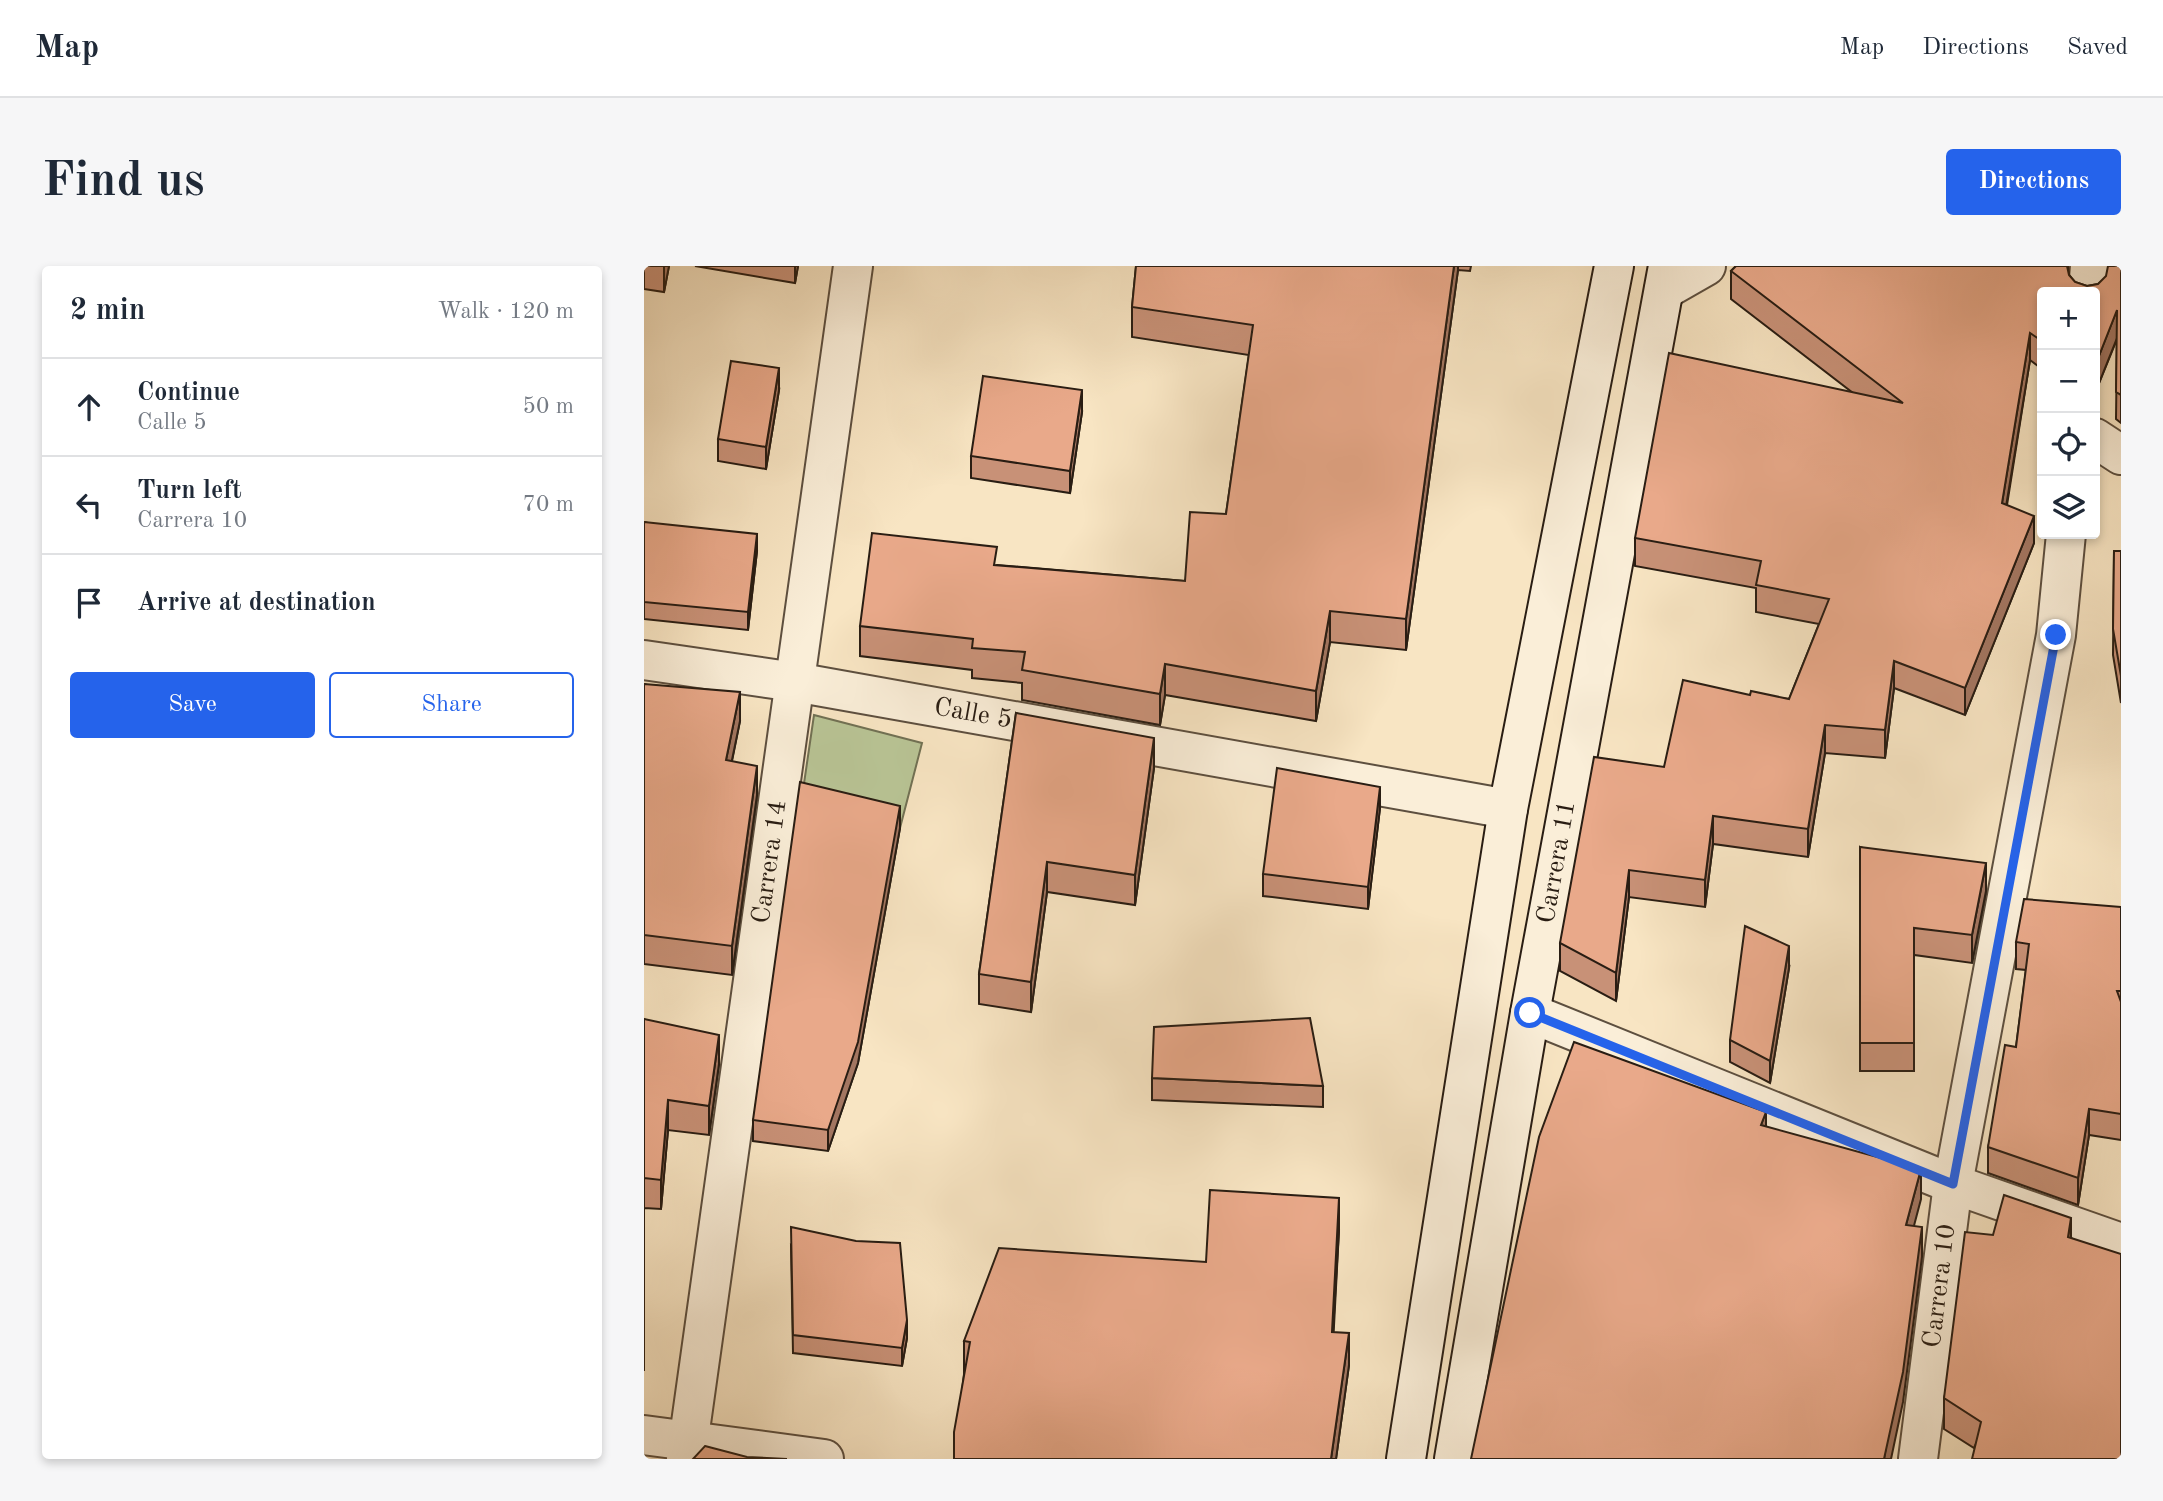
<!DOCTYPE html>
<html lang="en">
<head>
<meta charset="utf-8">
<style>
  :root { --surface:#fff; --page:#f6f6f7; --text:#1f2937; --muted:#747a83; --line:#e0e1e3; --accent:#2563eb }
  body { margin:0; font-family:"Old Standard TT",serif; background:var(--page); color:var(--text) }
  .controls { position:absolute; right:21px; top:21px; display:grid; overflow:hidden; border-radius:7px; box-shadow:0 4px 10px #0003 }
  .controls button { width:63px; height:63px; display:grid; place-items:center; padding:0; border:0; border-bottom:2px solid var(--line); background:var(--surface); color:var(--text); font:35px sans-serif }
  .stop { position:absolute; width:21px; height:21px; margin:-16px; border:5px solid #2563eb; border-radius:50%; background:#fff }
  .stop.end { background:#2563eb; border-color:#fff; box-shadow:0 2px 7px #0008 }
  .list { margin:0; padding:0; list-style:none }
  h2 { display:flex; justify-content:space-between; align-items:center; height:91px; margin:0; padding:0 28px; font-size:30px }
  h2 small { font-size:23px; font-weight:400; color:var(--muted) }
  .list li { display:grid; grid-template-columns:46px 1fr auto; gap:21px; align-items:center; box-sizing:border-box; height:98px; padding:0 28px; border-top:2px solid var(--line) }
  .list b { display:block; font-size:26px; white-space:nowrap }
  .list p { margin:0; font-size:23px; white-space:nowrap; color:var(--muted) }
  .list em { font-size:23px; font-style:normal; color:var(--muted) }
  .actions { display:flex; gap:14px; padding:21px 28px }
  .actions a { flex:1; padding:16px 0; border:2px solid var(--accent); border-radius:7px; text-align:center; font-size:24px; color:var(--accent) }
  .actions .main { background:var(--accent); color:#fff }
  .icon { flex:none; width:38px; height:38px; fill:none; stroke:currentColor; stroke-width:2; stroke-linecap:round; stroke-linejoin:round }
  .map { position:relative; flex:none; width:1477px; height:1193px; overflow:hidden; border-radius:7px }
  header { display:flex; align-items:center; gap:42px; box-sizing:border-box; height:98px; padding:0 35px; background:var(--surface); border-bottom:2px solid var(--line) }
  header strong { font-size:33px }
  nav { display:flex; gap:38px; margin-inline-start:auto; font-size:24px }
  .intro { display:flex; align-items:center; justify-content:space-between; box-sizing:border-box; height:168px; padding:0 42px }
  h1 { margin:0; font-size:49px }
  .button { padding:18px 32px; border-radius:7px; background:var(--accent); color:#fff; font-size:24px; font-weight:700 }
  main { display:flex; gap:42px; padding:0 42px }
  aside { flex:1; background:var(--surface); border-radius:7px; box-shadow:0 4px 10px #0003 }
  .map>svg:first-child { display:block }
  .green { fill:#b9c596; stroke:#717154; stroke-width:2 }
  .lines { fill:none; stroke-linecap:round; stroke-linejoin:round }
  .street-casing { stroke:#5d4f3f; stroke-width:42 }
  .secondary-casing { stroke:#291d13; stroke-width:42 }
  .street { stroke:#faeed8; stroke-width:38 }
  .secondary { stroke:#faeed8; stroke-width:38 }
  .wall { fill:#c89177; stroke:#291d13; stroke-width:2 }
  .shaded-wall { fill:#a37661; stroke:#291d13; stroke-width:2 }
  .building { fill:#e9a98a; stroke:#291d13; stroke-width:2 }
  .route { stroke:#2563eb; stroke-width:9 }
  .labels { text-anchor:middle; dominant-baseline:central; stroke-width:5; stroke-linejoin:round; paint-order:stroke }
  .street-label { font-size:26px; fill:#291d13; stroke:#faeed8 }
</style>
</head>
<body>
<header>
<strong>Map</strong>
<nav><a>Map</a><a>Directions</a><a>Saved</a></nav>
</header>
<div class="intro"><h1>Find us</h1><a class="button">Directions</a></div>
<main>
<aside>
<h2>2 min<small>Walk · 120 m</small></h2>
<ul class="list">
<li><svg class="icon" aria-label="ahead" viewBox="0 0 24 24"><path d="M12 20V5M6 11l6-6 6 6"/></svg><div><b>Continue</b><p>Calle 5</p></div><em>50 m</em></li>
<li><svg class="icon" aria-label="left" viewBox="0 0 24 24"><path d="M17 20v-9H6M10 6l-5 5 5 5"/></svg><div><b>Turn left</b><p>Carrera 10</p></div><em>70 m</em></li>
<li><svg class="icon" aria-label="arrive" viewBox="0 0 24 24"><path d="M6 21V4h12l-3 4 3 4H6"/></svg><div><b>Arrive at destination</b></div></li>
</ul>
<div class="actions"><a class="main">Save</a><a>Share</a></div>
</aside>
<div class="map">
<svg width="1477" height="1193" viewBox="0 0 1477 1193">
  <rect width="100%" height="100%" fill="#f8e5c3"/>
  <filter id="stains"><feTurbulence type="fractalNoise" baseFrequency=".00286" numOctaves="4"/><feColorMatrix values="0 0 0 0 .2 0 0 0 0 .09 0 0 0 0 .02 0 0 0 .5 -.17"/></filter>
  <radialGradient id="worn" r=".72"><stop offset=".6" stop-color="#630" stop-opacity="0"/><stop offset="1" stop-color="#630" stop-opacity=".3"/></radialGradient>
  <path class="green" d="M170,449L278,477L256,562L157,538Z"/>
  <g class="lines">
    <defs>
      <g id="street">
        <path d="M1020,24L1062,0"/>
        <path d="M1444,26L1446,0"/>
        <path d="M1451,172L1477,189"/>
        <path d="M0,394L151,416L864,543"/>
        <path d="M886,747L1309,918L1477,977"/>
        <path d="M0,1169L180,1193"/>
        <path d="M42,1193L209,0"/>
        <path d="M1274,1193L1309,918L1412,369L1422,268"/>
      </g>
      <g id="secondary">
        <path d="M762,1193L864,543L970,0"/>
        <path d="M810,1193L886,747L1024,0"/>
      </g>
    </defs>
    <use href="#street" class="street-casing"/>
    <use href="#secondary" class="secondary-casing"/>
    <use href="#street" class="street"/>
    <use href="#secondary" class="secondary"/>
  </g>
  <g class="wall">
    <path d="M0,0H25L20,26L0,23Z"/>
    <path d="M51,0H154L151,17Z"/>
    <path d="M492,0H827L826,5L814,4L762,384L686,376L672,455L521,429L516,459L378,434V417L328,412V404L216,390V360L353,299L541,315L582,248L605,89L488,71V41Z"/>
    <path d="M1092,0H1424L1425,9L1431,16L1443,20L1454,18L1477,0V157L1472,153L1473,73L1451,127V26H1398V103L1386,94L1363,239L1390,277L1321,449L1250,422L1241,492L1181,487L1164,591L1069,578L1061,641L985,631L972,735L916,705V677L1020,501L1106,429L1145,433L1175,358L1112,346V322L991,300V272L1209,127L1087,33V5Z"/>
    <path d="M135,124L122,203L74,195V173Z"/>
    <path d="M438,146L426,227L327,212V190Z"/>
    <path d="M0,256L113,285L104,364L0,353Z"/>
    <path d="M1470,285H1477V437L1469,389Z"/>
    <path d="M0,418L96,455L88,495L113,529L88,709L0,698Z"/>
    <path d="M372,447L510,502L491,639L403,626L387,746L335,738V708Z"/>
    <path d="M736,542L724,643L619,630V608Z"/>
    <path d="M256,562L214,797L184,885L109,875V854Z"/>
    <path d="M1216,581L1342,625L1328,697L1270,689V805H1216Z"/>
    <path d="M1477,641V874L1445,869L1434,939L1344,907V881L1372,781L1382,704L1372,703V676Z"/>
    <path d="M1145,702L1126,817L1086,796V774Z"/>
    <path d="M0,753L75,798L65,869L24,864L17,943L0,942V1105Z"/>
    <path d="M508,812L679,820V841L508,834Z"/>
    <path d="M695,964L689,1066L705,1099L692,1193H310L320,1108V1075L562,996Z"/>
    <path d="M1349,969L1427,972L1330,1182L1300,1163V1132Z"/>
    <path d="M147,979L263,1072L258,1100L149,1087Z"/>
  </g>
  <g class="shaded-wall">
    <path d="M20,0H25L20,26Z"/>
    <path d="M151,0H154L151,17Z"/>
    <path d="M810,0H814V4L762,384V353Z"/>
    <path d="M1473,44V72L1451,127V100Z"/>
    <path d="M1386,67V94L1358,265V237Z"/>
    <path d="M135,102V124L122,203V181Z"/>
    <path d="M438,124V146L426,227V205Z"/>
    <path d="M1390,250V277L1321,449V422Z"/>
    <path d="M113,268V285L104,364V346Z"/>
    <path d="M686,345V376L672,455V425Z"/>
    <path d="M1250,395V422L1241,492V464Z"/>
    <path d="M521,398V429L516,459V428Z"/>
    <path d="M96,426V455L82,523V494Z"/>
    <path d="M1181,459V487L1164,591V563Z"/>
    <path d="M510,472V502L491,639V609Z"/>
    <path d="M113,500V529L88,709V680Z"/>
    <path d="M736,521V542L724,643V621Z"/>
    <path d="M256,540V562L214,797L184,885V864Z"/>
    <path d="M1069,550V578L1061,641V614Z"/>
    <path d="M403,596V626L387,746V716Z"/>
    <path d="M1342,597V625L1328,697V669Z"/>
    <path d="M985,604V631L972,735V707Z"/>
    <path d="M1145,680V702L1126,817V795Z"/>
    <path d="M75,769V798L65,869V840Z"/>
    <path d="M24,834V864L17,943V914Z"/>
    <path d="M1445,843V869L1434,939V912Z"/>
    <path d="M1122,846V876L1117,859Z"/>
    <path d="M1277,903V933L1262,990V959Z"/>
    <path d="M695,932V964L688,1098V1066Z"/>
    <path d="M1427,952V983L1424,971Z"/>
    <path d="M1278,961V991L1259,1136L1247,1193H1240Z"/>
    <path d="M263,1054V1072L258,1100V1082Z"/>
    <path d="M705,1067V1099L692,1193H687Z"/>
  </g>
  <g class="building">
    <path d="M492,0H810L762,353L686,345L672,425L521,398L516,428L378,404L381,386L328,382L329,373L216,360L228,267L353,281L350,299L541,315L546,246L582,248L609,59L488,41Z"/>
    <path d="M1092,0H1423L1425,9L1431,16L1443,20L1454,18L1462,10L1464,0H1477V129L1472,126L1473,44L1451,100V26H1398V75L1386,67L1358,237L1390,250L1321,422L1250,395L1241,464L1181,459L1164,563L1069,550L1061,614L985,604L972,707L916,677L950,491L1020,501L1039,414L1106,429L1107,425L1145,433L1185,333L1112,319L1117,295L991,272L1025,87L1259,137L1087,5Z"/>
    <path d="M87,95L135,102L122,181L74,173Z"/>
    <path d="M339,110L438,124L426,205L327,190Z"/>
    <path d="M0,256L113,268L104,346L0,336Z"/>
    <path d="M1470,285H1477V410L1469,363Z"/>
    <path d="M0,418L96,426L82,494L113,500L88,680L0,669Z"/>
    <path d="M372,447L510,472L491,609L403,596L387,716L335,708Z"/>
    <path d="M633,502L736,521L724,621L619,608Z"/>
    <path d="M156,516L256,540L214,776L184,864L109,854Z"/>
    <path d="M1216,581L1342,597L1328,669L1270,662V777H1216Z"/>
    <path d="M1380,633L1477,641V725H1473L1477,736V848L1445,843L1434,912L1344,881L1361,779L1372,781L1385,678L1372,676Z"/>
    <path d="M1101,660L1145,680L1126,795L1086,774Z"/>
    <path d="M666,752L679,820L508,812L510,761Z"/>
    <path d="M0,753L75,769L65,840L24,834L17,914L0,912V1076Z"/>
    <path d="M930,776L1122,846L1117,859L1277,903L1262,959L1278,961L1259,1106L1240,1193H827L895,871Z"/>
    <path d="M566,924L695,932L688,1066L705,1067L687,1193H310V1166L326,1076L320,1075L355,982L562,996Z"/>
    <path d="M1360,929L1427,952L1424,971L1477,988V1193H1328L1337,1156L1300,1132L1321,966L1349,969Z"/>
    <path d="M147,961L212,975L256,977L263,1054L258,1082L149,1069Z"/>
    <path d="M61,1180L103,1191L143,1193H49Z"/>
  </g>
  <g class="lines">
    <path class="route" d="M886,747L1309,918L1412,369"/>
  </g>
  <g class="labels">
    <g class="street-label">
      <text transform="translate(329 448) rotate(10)">Calle 5</text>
      <text transform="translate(126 596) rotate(-82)">Carrera 14</text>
      <text transform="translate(913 596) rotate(-80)">Carrera 11</text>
      <text transform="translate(1296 1020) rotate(-83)">Carrera 10</text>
    </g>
  </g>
  <rect width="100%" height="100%" filter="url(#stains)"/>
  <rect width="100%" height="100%" fill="url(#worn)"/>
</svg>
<div class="controls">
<button>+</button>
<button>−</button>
<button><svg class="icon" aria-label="locate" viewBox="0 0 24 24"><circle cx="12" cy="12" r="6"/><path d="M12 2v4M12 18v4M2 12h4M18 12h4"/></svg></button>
<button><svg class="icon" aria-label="layers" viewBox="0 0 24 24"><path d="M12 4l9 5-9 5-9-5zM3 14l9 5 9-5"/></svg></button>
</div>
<div class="stop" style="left:886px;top:747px"></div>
<div class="stop end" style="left:1412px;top:369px"></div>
</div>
</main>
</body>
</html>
